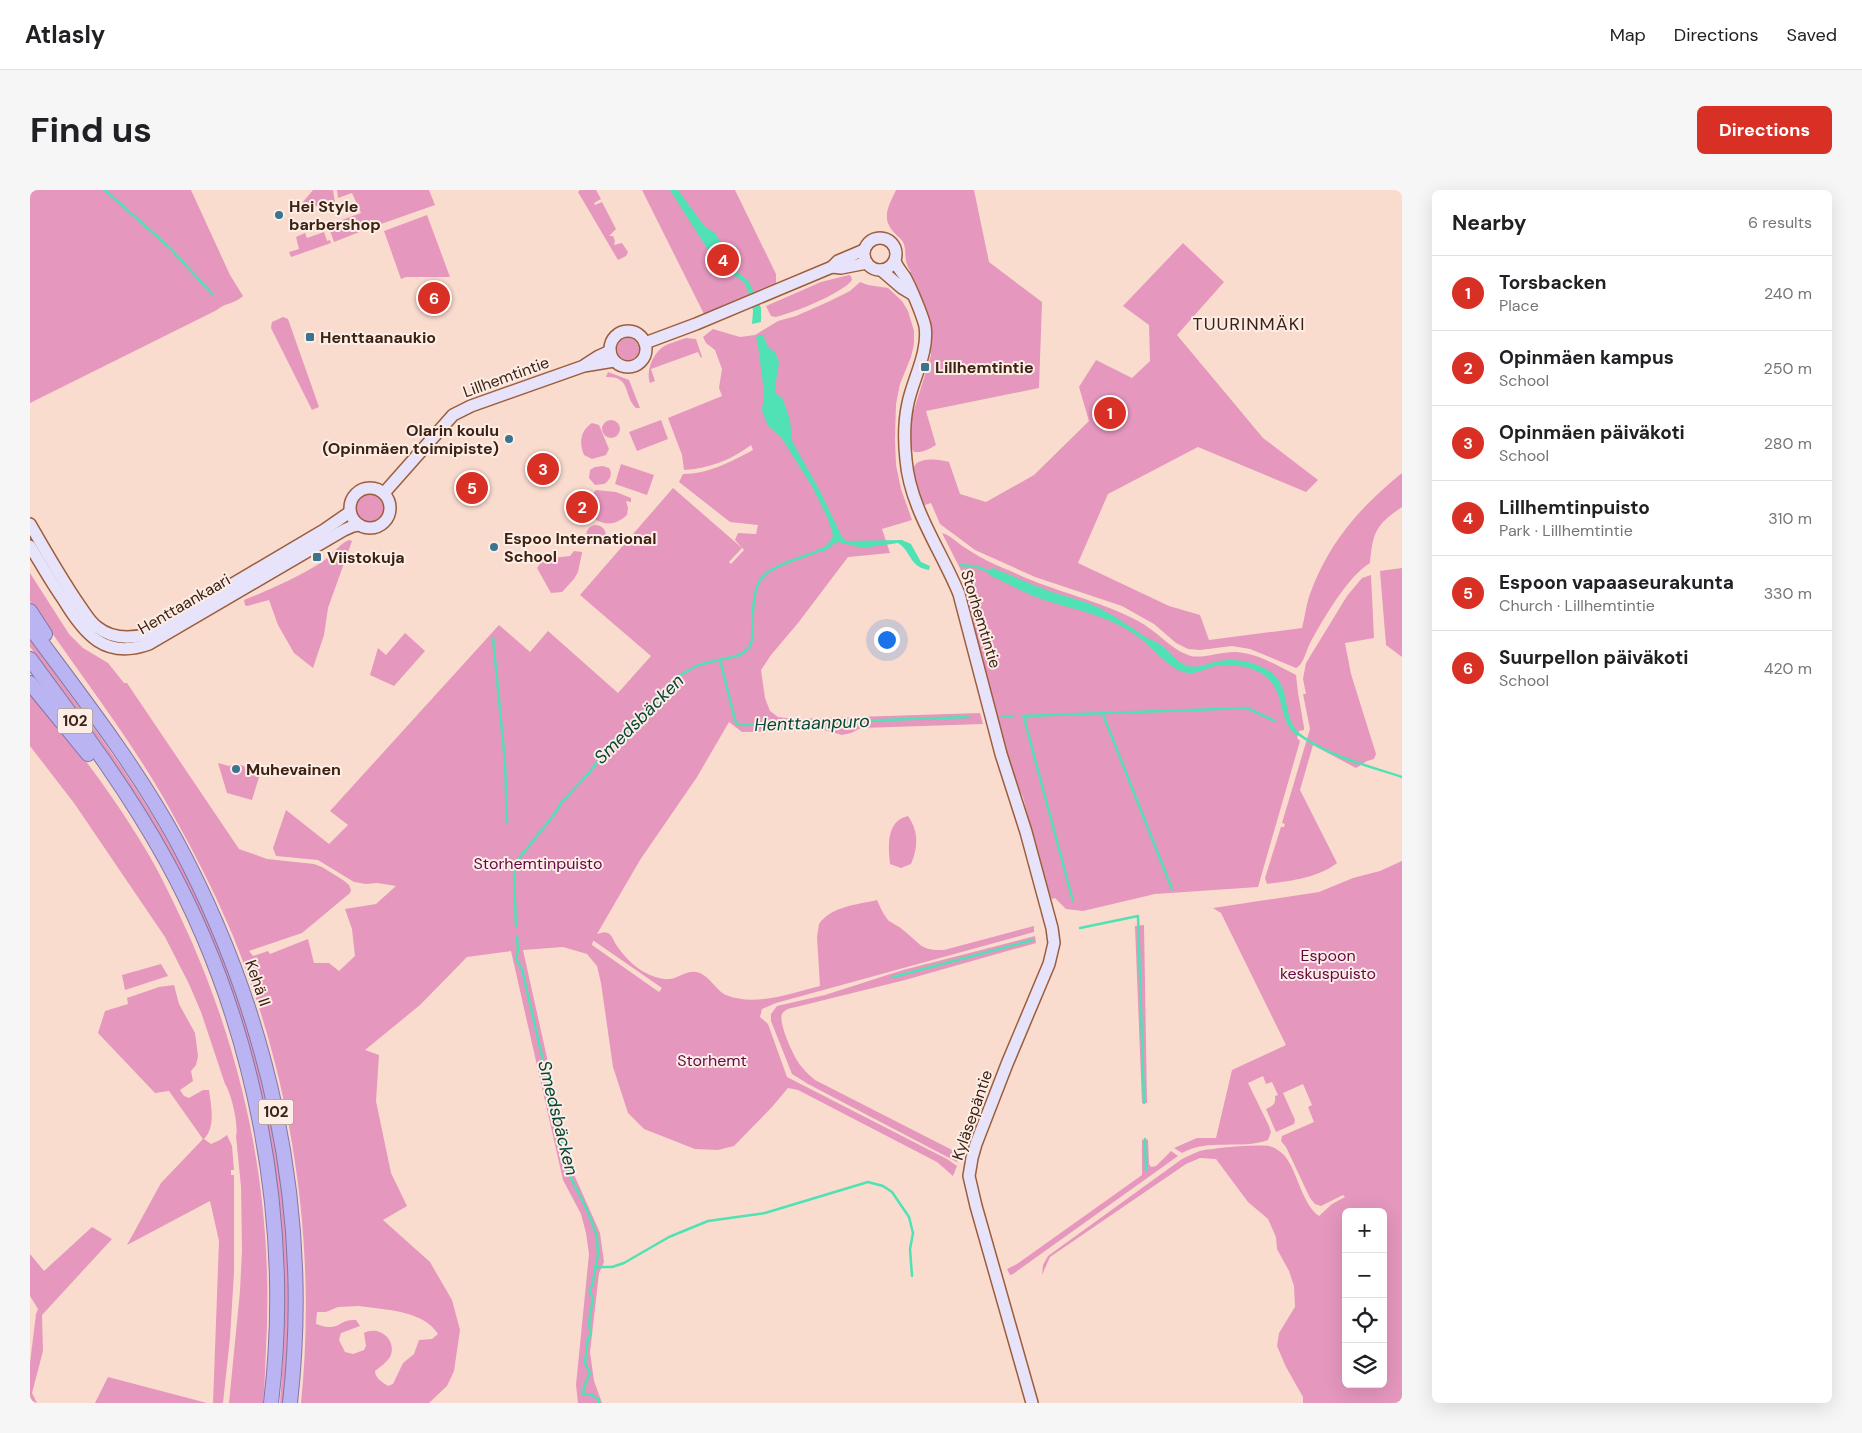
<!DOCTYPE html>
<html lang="en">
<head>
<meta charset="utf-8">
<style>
  :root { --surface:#fff; --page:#f6f6f6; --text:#202124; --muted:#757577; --line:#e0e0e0; --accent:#d93025 }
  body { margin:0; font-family:"DM Sans",sans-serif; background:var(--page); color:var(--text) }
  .controls { position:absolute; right:15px; bottom:15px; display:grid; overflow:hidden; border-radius:8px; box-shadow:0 5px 20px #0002 }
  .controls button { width:45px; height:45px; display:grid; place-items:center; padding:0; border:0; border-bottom:1px solid var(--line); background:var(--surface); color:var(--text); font:25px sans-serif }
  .you { position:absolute; left:856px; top:449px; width:18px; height:18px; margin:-12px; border:4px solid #fff; border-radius:50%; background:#1a73e8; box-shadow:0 0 0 8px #1a73e833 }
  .badge { display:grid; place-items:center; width:32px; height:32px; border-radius:50%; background:var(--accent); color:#fff; font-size:16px; font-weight:700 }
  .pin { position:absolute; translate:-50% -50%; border:2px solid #fff; box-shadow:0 1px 5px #0006 }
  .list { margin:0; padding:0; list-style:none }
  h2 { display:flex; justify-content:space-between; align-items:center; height:65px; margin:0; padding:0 20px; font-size:21px }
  h2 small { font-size:16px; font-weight:400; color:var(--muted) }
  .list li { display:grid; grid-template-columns:32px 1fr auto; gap:15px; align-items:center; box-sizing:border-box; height:75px; padding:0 20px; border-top:1px solid var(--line) }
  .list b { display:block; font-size:19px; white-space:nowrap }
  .list p { margin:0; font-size:16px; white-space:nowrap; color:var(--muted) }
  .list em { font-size:16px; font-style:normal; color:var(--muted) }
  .icon { flex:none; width:28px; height:28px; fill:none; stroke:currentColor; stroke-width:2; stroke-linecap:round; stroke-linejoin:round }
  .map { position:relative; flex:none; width:1372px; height:1213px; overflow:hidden; border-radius:8px }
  header { display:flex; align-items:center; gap:30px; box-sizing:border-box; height:70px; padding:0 25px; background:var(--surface); border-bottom:1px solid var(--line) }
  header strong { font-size:24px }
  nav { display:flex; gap:28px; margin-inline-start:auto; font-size:18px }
  .intro { display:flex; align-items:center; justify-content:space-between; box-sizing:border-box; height:120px; padding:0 30px }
  h1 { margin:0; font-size:35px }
  .button { padding:12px 22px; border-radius:8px; background:var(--accent); color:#fff; font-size:18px; font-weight:700 }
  main { display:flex; gap:30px; padding:0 30px }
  aside { flex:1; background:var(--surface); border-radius:8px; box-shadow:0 5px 20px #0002 }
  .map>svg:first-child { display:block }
  .green { fill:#e597be; fill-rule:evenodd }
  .water { fill:#50e1b4 }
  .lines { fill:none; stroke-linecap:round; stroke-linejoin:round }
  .stream { stroke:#50e1b4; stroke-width:2.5 }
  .secondary-casing { stroke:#9d5d3b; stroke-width:14 }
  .trunk-casing { stroke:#8475a3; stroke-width:16 }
  .secondary { stroke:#e6e3fa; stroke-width:11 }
  .trunk { stroke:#bbb4f3; stroke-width:14 }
  .poi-dot { fill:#3a748d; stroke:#fcede6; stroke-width:2 }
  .labels { text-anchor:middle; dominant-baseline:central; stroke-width:4; stroke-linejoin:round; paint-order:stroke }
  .shield { fill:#fcede6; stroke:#765f53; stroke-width:1 }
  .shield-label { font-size:15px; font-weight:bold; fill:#3d2214 }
  .poi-label { font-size:16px; font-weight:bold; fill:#3d2214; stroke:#fcede6; text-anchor:start }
  .street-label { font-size:16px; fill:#3d2214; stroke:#fcede6 }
  .park-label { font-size:16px; fill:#650744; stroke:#fcede6 }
  .neighbourhood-label { font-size:18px; letter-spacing:1px; fill:#3d2214; stroke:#fcede6 }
  .water-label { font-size:18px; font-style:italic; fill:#074736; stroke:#fcede6 }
</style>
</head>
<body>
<header>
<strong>Atlasly</strong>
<nav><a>Map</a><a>Directions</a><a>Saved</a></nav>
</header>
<div class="intro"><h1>Find us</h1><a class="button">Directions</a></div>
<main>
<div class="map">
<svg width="1372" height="1213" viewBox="0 0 1372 1213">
  <rect width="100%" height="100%" fill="#fadcce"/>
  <g class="green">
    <path d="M0,0H161L200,85L213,106C205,114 194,113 187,120L0,213Z"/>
    <path d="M283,0H303L305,13L301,15L299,11L273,21L272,13Z"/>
    <path d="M307,0H399L405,15L351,34L343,32L339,33L338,30L334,32L337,39L304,52L298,35L331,23L322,3L308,8Z"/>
    <path d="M550,0H566L571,9L564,13L565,15L572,12L586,39L579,46H583L585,51L584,55L592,53L598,62L596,66L588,70L548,2Z"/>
    <path d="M612,0H705L746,84V94L675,126Z"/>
    <path d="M866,0H944L959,72L1012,112L1009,198L896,221L906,255C899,259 893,263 884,262C876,252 880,233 882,220H884L901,165V163L898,162C908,134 890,110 877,86L881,82C872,69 878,63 873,52C870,47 863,43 860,37C852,25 861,11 866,0Z"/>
    <path d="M397,25L420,87H376L371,89L354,41Z"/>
    <path d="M294,42L297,51L300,50L301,53L261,67L259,62L269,59L266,47L275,43L277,48Z"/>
    <path d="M1153,53L1194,92L1147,145L1233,248L1288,290L1276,302L1168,257L1078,304L1048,373L1139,416L1170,425L1179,450L1272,438C1275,427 1276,415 1280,404C1299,352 1330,317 1372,283V317C1346,335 1343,341 1340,373C1317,387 1292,431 1279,455C1276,462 1273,475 1266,478L1220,459L1202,456L1170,460L1158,459L1146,453L1124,434L1092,416L1005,387L945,360L910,334L901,313L892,316C889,306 884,296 883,285C880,265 908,269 919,272L930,304L956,312L1004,285L1059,231L1049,197L1066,170L1102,188L1120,171L1119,135L1093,116Z"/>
    <path d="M819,85L821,86L822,90C813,103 761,124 745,127L741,126L736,116L791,92Z"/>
    <path d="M830,92L838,95L858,98L872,111L878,121L884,141V154L881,167L870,194L866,214L865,249L866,275L871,299L882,330L852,339L860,363L818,367L768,433L741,465L731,480L735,508L740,521L748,527L763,529L950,523L953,534L831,538L821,543L812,545L794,540L712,542L699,532L667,587L610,670L567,744C571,743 574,741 578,743C583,746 584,752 587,756C594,766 603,776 614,782C621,786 632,790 640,789C649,788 657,780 666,782C679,784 685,800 696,805C725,817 762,803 790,796L787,747L789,734C802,716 826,715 847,710C850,717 854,726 859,731C863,734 869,736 873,740C890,753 890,761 914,760L1004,736V742L746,813L732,819L730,827L738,834L757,887L917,969L927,976L923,986L907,972L768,900L758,898L742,917L704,956L688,960L665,959L614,939L598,923L583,877L571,793L567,776L557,764L533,757L493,760L542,980L570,1043L574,1072L569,1083L560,1162L564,1191L572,1213H548L546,1195L559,1064L556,1043L551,1024L533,990L481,761L437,767L390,815L335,860L349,865L346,911L361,983L377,1016L353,1030L400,1072L422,1110L430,1140L424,1181L417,1196L399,1213H271C287,1055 263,893 203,746C185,703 164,662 141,621C100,547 47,481 0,411V383L39,444L53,458L78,473L94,493H97L209,659L237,669L284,674L292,677L313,690L319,695L321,700L320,703L272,743L219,761L223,766L238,761L240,764L278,749L284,773H299L309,781L325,766L322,739L315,719L346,714L366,696L347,693L336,694L324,692L288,670L246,666L243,658L256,620L299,654L318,635L300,621L469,435L500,462L518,441L588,503L621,466L550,405L643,298L712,358L699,372L701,374L714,360L705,350L708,343L726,344L728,335L700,332L649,292L653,284C679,284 700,272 723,260L721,255C702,270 677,279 654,280L652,265L638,228L692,206L689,198L692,179L685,160L676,153L673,147L683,139L710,147L725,145L748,131L766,126L800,111L820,101ZM563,751H564L632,798L629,802L562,755ZM329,1116C355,1120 393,1120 408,1144L402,1149L389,1150L384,1164L373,1173L363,1194L358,1196C352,1192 345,1188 345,1181C350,1177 357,1172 360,1167C368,1150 349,1135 334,1143L336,1156L334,1160L323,1164L315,1162L309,1150L311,1143L330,1136L326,1130C311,1129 310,1138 298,1137C295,1137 290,1135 286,1134L287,1122H296L308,1117Z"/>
    <path d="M253,127L258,129L289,217L282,220L241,138L242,132Z"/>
    <path d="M656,148L666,149L672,167L671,168L668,162L621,179L625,191L620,193C616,181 622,165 633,157C639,153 648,151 656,148Z"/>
    <circle cx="598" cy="159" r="11"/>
    <path d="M578,182L599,190L610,218H606C593,206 602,186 576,187Z"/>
    <circle cx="581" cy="239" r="9"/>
    <path d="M631,230L638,249L607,261L599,242Z"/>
    <path d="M562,233L569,235L579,259L576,265L562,269L554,265C549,253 550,241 562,233Z"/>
    <path d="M591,274L624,285L617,305L585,294Z"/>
    <path d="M573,276L579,278C583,284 580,290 574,294L565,295L559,288L560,280L565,277Z"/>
    <path d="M566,300L586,302L601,308V312L596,311L598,318L597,325C587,334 578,336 566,330L564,324L563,327H560C558,320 560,305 566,300Z"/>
    <circle cx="340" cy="318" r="14"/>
    <circle cx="566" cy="345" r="10"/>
    <path d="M912,343C922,346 928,354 937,359C952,369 968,376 985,383C1025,402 1069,410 1108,431C1126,440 1139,458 1158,465C1169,470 1192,461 1206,462C1227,463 1248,476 1266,485L1268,503L1274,537V540L1269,541L1267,548L1270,551L1228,697L1125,704L1053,721L1036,719L1025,708L1022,709L1016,699L993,607L980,578L936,410L940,398Z"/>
    <path d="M319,350L322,351L298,418L294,445L283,478L264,463L248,435L239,410L217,416L215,415L214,410C241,399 267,388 292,372C301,366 309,354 319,350Z"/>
    <path d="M544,361L552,362V363L548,382L544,389L532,402L521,403L507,378L513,369L540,366Z"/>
    <path d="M1372,378V467L1356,455L1350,381Z"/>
    <path d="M1341,385L1344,448L1315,453L1321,484L1346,564L1344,569L1337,571L1326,578L1283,555L1270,600L1307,673C1288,688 1260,691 1237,694L1235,688L1251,637H1254L1255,634L1252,633L1280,539L1273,504H1276L1273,489L1276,473L1317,406L1332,388Z"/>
    <path d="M375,443L395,461L364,496L340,485L348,458L356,465Z"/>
    <path d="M0,450C48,516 98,581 138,652C214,785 253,937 259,1089C260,1130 257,1172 254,1213H250C267,1005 230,817 125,636C88,573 43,515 0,457Z"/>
    <path d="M0,500C38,547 76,595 108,647C129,680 145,715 161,750C218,881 244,1016 236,1159C235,1177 235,1195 233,1213H199L210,1101L212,1061L211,997L206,946C209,936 201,902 195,894L171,822L159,794L135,747L44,613L0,556Z"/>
    <path d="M188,573L199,576L207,573L230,584L222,610L197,603Z"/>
    <path d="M878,626C889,642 888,657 881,674L871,678L860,674C858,656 856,631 878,626Z"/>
    <path d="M1372,671V1213H1273V1207L1256,1177L1247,1156L1249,1143L1265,1117L1264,1096L1259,1081L1247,1059L1246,1047L1238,1029L1218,1012L1186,969L1170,968L1156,974L1020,1067L1012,1085L1013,1075L1018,1066L1152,969C1158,966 1164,963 1170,961C1181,958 1228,954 1239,956C1246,958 1253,963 1257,969C1268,985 1273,1015 1289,1026L1302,1014L1315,1007L1313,1005L1291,1016L1285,1014L1280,1008L1256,957L1251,951L1252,946L1284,932L1278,917L1282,915L1273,894L1253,903L1265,930L1264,934L1246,942L1236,919C1243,916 1246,914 1245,906L1248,905L1242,892L1236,894L1233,886L1218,893L1239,936L1241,942L1238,950C1210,960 1179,948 1152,963L1144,958L1167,948H1186L1202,880L1256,855L1191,723L1183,718L1289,702L1323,688L1350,681ZM1316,1022H1353V1194H1316Z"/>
    <path d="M1114,735L1117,913H1112L1105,736Z"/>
    <path d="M1005,746L1006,753L875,790L766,817C761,818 755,819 752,824C748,833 764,868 771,876C775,881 780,886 785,890L930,964L927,972L778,894L762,884L741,831V824L747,816L795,805L873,780Z"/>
    <path d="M131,774L138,786L95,800L92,785Z"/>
    <path d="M144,795L149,814L165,843L168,866L166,875L161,881L163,891L150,900L154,906L159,908L173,900H179C181,916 186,936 174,949L181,954L190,950L197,945L202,956L204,980H201V985H204V1082L200,1148L193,1213H183L189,1051L180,1011L97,1055L131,993L173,949L139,901L125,903L68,843L75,821L98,814L97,808L129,797Z"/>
    <path d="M1115,949L1118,950L1119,974L1121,977L1126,976L1141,961L1148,966L983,1084L980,1085L977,1079L987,1074L1112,985V950Z"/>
    <path d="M62,1037L82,1049L12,1125L13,1161L2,1203L7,1213H0V1173L6,1124L8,1119L0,1106V1064L14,1081Z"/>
    <path d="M78,1187L177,1213H65Z"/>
  </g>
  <g class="water">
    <path d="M640,0H648L675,37L684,42L692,54L694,62L704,80L718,90L731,118V132L722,134L723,121L720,106L714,92L699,82L678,60Z"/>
    <path d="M733,146L739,158L745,162L749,172L745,198L746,203L753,209L760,230L762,251L790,301L812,347L817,351L872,350L881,354L891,372L900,376L899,380C879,377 882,362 868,353L833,358L808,352C802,353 799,360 793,362L792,360L801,350L803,345L798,329L783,298L751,247L738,236L732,221L734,202L727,148Z"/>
    <path d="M963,378C982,386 1000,394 1019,401C1036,407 1057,411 1073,420C1086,427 1099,436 1111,444C1116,448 1123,450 1128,453C1138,459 1146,473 1158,476C1167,478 1175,475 1184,472C1203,467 1226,471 1242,483C1261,498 1252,527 1269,543L1268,546C1247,532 1257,502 1234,485C1221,476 1202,473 1186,476C1176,478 1168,484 1157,483C1138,479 1126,460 1111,449C1084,427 1049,421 1017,411C998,405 979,394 961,386L957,381Z"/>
  </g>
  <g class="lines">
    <g class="stream">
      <path d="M75,0L140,58L183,105"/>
      <path d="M727,148L733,146"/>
      <path d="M931,375L947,377L960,382"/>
      <path d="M463,448L475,572L477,633"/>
      <path d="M690,470L705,530L707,534L714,535L938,527"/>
      <path d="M1072,522L1142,699"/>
      <path d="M972,526L983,527"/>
      <path d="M993,526L1217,518L1245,531"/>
      <path d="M996,526L995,532L1043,711"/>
      <path d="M1266,542C1296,566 1336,575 1372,587"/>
      <path d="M486,736L484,686L486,672L523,626L532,612L560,582L582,551L603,538L614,528L633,501L647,487L668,475L710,465L720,457L722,450C723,435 721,402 731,389C742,374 776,367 793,359"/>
      <path d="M1050,738L1108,726L1114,913"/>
      <path d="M487,747L488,760L486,769L492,779L539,984L557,1020L567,1046L568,1065L562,1096L560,1099V1104L563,1107L559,1133L561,1145L558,1148L555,1173L560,1183L554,1197L553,1204L562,1205L569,1210V1213"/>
      <path d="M863,787L1003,750"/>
      <path d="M1115,949L1116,981"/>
      <path d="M565,1077H582L594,1073L639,1047L678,1031L735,1023L838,992L853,996L862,1002L879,1027L883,1043L880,1059L882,1086"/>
    </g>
    <defs>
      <g id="secondary">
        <circle cx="850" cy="64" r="16"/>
        <path d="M865,71C867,77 871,81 875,87C881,98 892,124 895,136C899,162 883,189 878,213C874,231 874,252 876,270C880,318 911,360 929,404L971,564L996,642L1022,738L1024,753L1019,774L977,874L946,954L942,968L939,986L946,1016L1002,1213"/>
        <path d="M802,77L811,78L837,73"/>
        <path d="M851,80L872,98L882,104"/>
        <circle cx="598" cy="159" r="18"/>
        <path d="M615,153L666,134L802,77L808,71L834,60"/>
        <path d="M555,175L569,166L580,161"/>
        <circle cx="340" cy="318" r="20"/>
        <path d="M354,303L423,225L441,216L554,176L584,171"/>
        <path d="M0,334C16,362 32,390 50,416C55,423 60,432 67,437C82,449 100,449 118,444L294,340L320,322"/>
        <path d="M0,356C11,374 21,392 33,409C54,444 75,470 119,454L314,340L323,336L329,335"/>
      </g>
      <g id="trunk">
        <path d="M0,421L15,444"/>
        <path d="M0,437C51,506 105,575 146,650C239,823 282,1017 260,1213"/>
        <path d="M0,469C48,534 97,599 136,670C225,832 263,1029 241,1213"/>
        <path d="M0,493L58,564"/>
      </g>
    </defs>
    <use href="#secondary" class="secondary-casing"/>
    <use href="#trunk" class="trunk-casing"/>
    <use href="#secondary" class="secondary"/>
    <use href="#trunk" class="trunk"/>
  </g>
  <g class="poi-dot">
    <circle cx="249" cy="25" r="5"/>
    <rect x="275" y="142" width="10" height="10" rx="2.5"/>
    <rect x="890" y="172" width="10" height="10" rx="2.5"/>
    <circle cx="479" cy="249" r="5"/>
    <circle cx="464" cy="357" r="5"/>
    <rect x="282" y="362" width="10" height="10" rx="2.5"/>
    <circle cx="206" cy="579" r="5"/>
  </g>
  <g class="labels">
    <g class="shield">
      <rect x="27.5" y="518.5" width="35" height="25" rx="4"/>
      <rect x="228.5" y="909.5" width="35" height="25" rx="4"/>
    </g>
    <g class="shield-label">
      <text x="45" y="531">102</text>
      <text x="246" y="922">102</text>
    </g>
    <g class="poi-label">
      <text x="259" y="16">Hei Style<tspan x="259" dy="18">barbershop</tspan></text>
      <text x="290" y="147">Henttaanaukio</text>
      <text x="905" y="177">Lillhemtintie</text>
      <text x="469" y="240" text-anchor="end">Olarin koulu<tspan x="469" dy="18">(Opinmäen toimipiste)</tspan></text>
      <text x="474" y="348">Espoo International<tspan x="474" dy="18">School</tspan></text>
      <text x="297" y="367">Viistokuja</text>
      <text x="216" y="579">Muhevainen</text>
    </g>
    <g class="street-label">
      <text transform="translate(476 187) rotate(-20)">Lillhemtintie</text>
      <text transform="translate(154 414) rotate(-30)">Henttaankaari</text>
      <text transform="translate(951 429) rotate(73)">Storhemtintie</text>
      <text transform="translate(228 793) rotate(71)">Kehä II</text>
      <text transform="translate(942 925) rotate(-71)">Kyläsepäntie</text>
    </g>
    <g class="park-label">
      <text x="508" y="673">Storhemtinpuisto</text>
      <text x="1298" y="765">Espoon<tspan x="1298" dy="18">keskuspuisto</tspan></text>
      <text x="682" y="870">Storhemt</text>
    </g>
    <g class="neighbourhood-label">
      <text x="1219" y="134">TUURINMÄKI</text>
    </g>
    <g class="water-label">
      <text transform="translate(609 529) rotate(-45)">Smedsbäcken</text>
      <text transform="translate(782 533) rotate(-2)">Henttaanpuro</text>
      <text transform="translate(528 928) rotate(76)">Smedsbäcken</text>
    </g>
  </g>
</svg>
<div class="controls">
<button>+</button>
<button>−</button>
<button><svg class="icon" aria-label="locate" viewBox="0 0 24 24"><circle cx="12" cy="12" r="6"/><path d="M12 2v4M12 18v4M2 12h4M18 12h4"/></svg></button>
<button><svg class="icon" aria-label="layers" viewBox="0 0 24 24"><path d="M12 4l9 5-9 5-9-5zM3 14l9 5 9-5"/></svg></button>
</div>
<div class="you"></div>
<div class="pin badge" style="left:1080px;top:223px">1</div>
<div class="pin badge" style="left:552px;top:317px">2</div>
<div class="pin badge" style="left:513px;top:279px">3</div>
<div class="pin badge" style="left:693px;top:70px">4</div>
<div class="pin badge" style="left:442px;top:298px">5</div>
<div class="pin badge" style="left:404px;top:108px">6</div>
</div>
<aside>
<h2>Nearby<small>6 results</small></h2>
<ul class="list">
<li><span class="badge">1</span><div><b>Torsbacken</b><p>Place</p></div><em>240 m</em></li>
<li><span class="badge">2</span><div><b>Opinmäen kampus</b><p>School</p></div><em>250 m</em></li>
<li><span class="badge">3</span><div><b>Opinmäen päiväkoti</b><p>School</p></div><em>280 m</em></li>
<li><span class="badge">4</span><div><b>Lillhemtinpuisto</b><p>Park · Lillhemtintie</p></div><em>310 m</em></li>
<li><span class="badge">5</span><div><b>Espoon vapaaseurakunta</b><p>Church · Lillhemtintie</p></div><em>330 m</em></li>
<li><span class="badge">6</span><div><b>Suurpellon päiväkoti</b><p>School</p></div><em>420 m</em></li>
</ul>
</aside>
</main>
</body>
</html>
